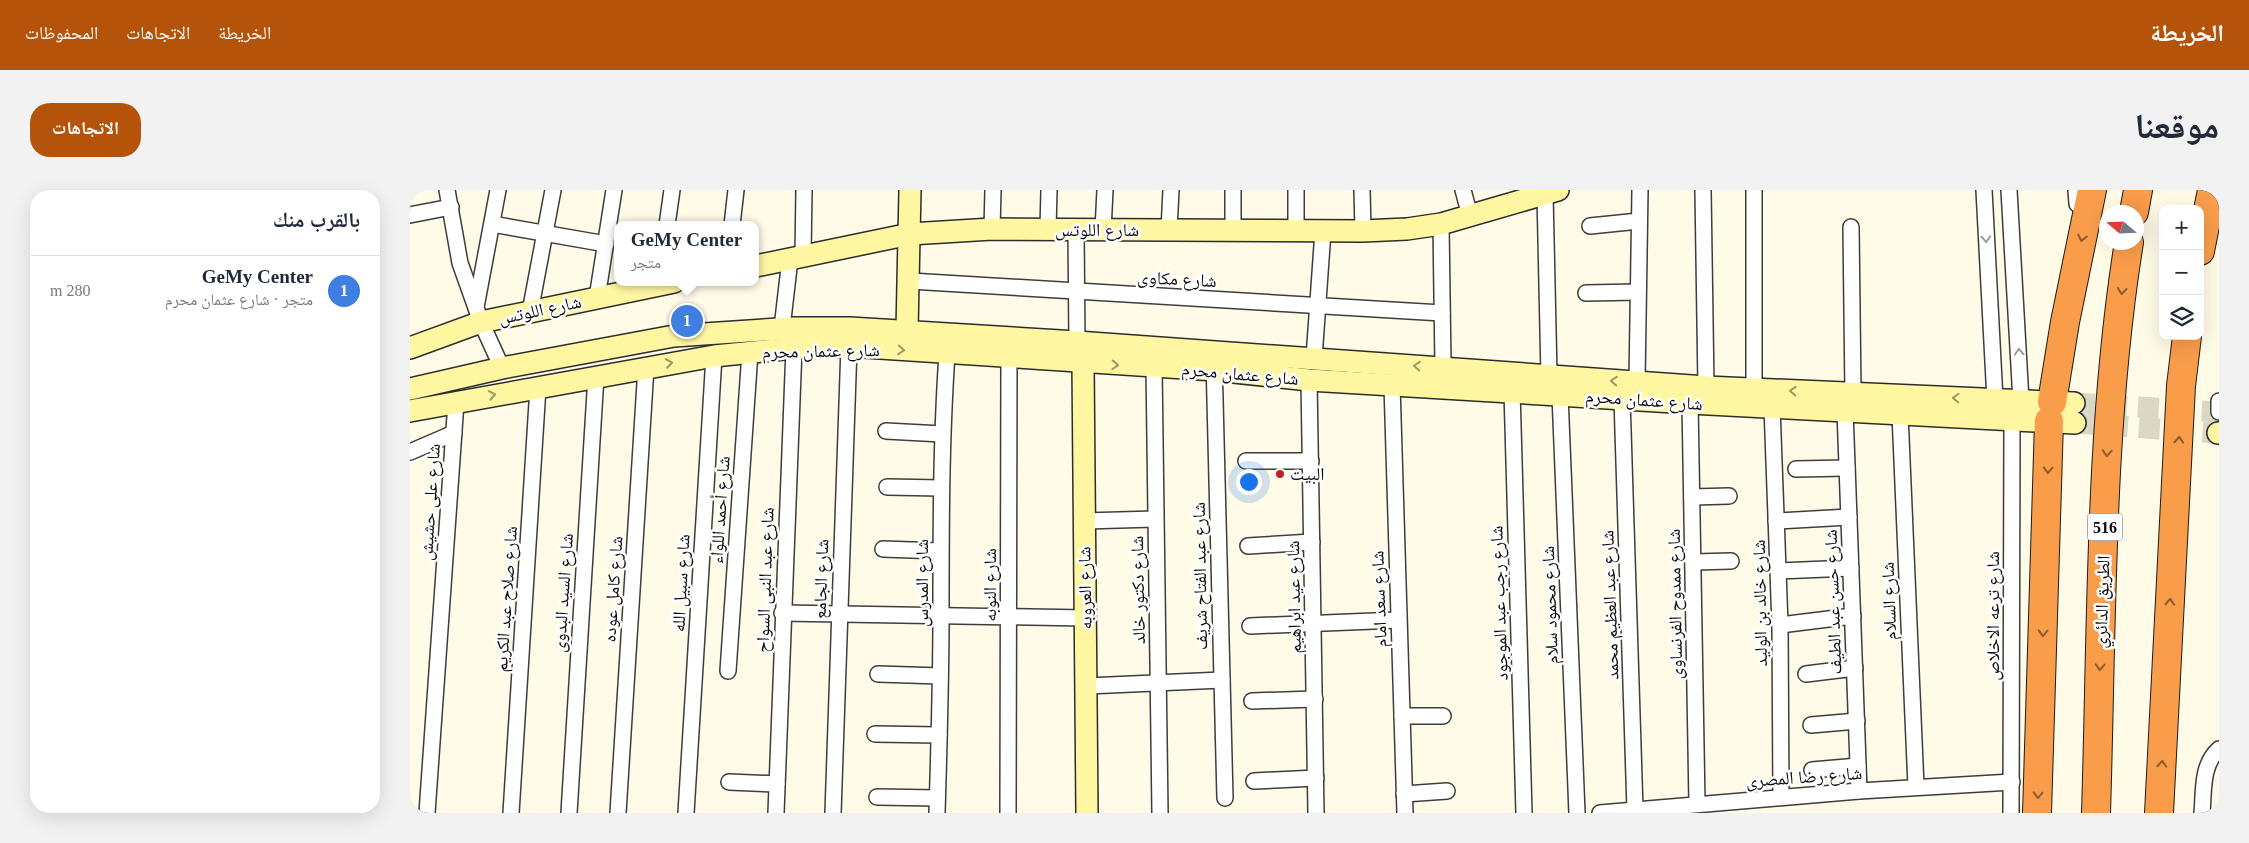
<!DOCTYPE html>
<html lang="ar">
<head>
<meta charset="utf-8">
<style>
  :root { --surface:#fff; --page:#f2f2f3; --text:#1f2937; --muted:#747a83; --line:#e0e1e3; --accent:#b45309 }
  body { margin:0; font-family:"Times New Roman","Noto Naskh Arabic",serif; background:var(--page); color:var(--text); direction:rtl }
  .controls { position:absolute; right:15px; top:15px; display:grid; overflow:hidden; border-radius:10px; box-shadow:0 5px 20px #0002 }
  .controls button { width:45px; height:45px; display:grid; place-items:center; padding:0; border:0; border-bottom:1px solid var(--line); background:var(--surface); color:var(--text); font:25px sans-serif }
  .compass { position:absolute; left:1689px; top:15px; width:45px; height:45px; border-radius:50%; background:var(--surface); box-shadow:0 5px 20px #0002; rotate:289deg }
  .you { position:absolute; left:838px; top:291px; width:18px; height:18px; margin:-12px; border:4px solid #fff; border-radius:50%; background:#1a73e8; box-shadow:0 0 0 8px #1a73e833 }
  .badge { display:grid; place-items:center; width:32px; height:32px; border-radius:50%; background:var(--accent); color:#fff; font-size:16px; font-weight:700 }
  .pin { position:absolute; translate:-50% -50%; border:2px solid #fff; box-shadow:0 1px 5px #0006 }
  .popup { position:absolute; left:204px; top:31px; width:145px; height:65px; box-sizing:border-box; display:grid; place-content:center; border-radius:10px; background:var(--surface); filter:drop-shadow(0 1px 4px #0005); font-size:16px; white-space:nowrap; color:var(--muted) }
  .popup b { font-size:19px; color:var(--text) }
  .popup::after { content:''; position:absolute; left:50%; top:100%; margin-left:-10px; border:10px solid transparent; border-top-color:var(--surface) }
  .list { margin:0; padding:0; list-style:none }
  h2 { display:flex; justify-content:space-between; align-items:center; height:65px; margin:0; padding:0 20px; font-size:21px }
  h2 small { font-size:16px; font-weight:400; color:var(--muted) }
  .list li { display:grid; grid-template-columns:32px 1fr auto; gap:15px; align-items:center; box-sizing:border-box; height:70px; padding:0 20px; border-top:1px solid var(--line) }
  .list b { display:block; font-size:19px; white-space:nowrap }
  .list p { margin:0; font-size:16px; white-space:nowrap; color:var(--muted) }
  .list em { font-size:16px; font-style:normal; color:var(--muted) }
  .icon { flex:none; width:28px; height:28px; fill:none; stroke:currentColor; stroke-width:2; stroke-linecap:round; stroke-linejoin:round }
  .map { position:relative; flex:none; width:1809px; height:623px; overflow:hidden; direction:ltr; border-radius:20px }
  header { display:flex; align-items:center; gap:30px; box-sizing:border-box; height:70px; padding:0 25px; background:var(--accent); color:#fff }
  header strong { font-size:24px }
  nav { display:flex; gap:28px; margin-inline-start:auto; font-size:18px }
  .intro { display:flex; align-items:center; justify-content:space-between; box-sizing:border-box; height:120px; padding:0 30px }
  h1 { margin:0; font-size:35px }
  .button { padding:12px 22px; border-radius:20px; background:var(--accent); color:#fff; font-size:18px; font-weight:700 }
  main { display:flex; gap:30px; padding:0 30px }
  aside { flex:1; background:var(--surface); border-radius:20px; box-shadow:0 5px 20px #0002 }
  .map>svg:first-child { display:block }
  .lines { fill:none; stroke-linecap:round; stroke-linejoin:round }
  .secondary-tunnel { stroke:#dad7c6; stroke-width:21; stroke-dasharray:21 11; stroke-linecap:butt }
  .street-casing { stroke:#3d3d3d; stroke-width:18 }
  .secondary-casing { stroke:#2c2c2c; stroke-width:24 }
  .highway-casing { stroke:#1b1b1b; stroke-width:30 }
  .street { stroke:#fff; stroke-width:15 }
  .secondary { stroke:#fff6a2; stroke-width:21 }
  .highway { stroke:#f99d4b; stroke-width:28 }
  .oneway { stroke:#8d5b2e }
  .oneway2 { stroke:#9d9d9d }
  .oneway3 { stroke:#9d9865 }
  .poi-dot { fill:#bc2025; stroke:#fff; stroke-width:2 }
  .labels { text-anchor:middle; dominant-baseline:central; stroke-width:5; stroke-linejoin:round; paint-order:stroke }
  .shield { fill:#fff; stroke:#545454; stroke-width:1 }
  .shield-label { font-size:16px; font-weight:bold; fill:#0a0a0a }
  .street-label { font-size:18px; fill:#0a0a0a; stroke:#fff }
  .poi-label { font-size:18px; fill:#0a0a0a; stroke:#fff; text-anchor:start }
</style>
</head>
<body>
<header>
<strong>الخريطة</strong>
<nav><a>الخريطة</a><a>الاتجاهات</a><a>المحفوظات</a></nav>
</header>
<div class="intro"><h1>موقعنا</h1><a class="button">الاتجاهات</a></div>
<main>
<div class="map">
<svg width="1809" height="623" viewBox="0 0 1809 623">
  <rect width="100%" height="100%" fill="#fffbe7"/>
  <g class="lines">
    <g class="secondary-tunnel">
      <path d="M1664,213L1809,222"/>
      <path d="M1665,233L1808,243"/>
    </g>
    <defs>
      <g id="street">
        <path d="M37,0L50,73L71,132L92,178"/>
        <path d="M952,0L953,41"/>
        <path d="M1053,0L1060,26"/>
        <path d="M1293,0L1296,197"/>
        <path d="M1344,0V199"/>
        <path d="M1574,0L1585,210"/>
        <path d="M1599,0L1611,211"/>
        <path d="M1666,0L1667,14"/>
        <path d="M1135,4L1139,186"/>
        <path d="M0,25L41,17"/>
        <path d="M82,34L196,54"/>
        <path d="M1031,34L1033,177"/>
        <path d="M257,35L262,0"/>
        <path d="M322,35L326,0"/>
        <path d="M1180,36L1229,31"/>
        <path d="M1441,37L1443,204"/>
        <path d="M582,39L583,0"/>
        <path d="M638,39L639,0"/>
        <path d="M666,40L667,152"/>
        <path d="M693,40L695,0"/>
        <path d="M759,40L761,0"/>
        <path d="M823,40V0"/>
        <path d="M886,41V0"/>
        <path d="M393,66L394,0"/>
        <path d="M500,91L1032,123"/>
        <path d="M1176,103L1228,102"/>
        <path d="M187,108L204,0"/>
        <path d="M66,117L88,0"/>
        <path d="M120,122L143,0"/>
        <path d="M372,138L380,69"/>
        <path d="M904,168L913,41"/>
        <path d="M804,170L815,608"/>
        <path d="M744,176L750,623"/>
        <path d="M899,190L906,623"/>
        <path d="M1227,192L1230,0"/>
        <path d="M982,195L995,623"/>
        <path d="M1102,201L1114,623"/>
        <path d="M1150,205L1167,623"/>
        <path d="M1212,209L1225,620"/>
        <path d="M1280,213L1287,614"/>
        <path d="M1362,217L1370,435L1371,607"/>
        <path d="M1435,221L1449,601"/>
        <path d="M1809,222V211"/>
        <path d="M1490,224L1506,597"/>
        <path d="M476,241L532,244"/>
        <path d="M0,262L44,243"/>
        <path d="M836,271H901"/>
        <path d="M1386,279L1437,278"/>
        <path d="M477,297L531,298"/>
        <path d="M1282,307L1319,306"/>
        <path d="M674,331L745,329"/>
        <path d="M1366,331L1439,327"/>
        <path d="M838,356L902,352"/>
        <path d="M473,359L530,361"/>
        <path d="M1284,372L1321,371"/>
        <path d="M1368,381L1441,378"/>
        <path d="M372,423L676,428"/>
        <path d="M1370,435L1443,426"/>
        <path d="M840,436L988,430"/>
        <path d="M318,481L340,162"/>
        <path d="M468,484L530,486"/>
        <path d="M1396,484L1445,478"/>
        <path d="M677,496L812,490"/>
        <path d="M842,511L905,509"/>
        <path d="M992,526H1033"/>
        <path d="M1401,535L1447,531"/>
        <path d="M465,544L529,545"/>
        <path d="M1402,580L1448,576"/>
        <path d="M844,591L906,588"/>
        <path d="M319,592L367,594"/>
        <path d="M994,604L1037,601"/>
        <path d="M467,607L527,608"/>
        <path d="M17,623L46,212"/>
        <path d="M101,623L128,197"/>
        <path d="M159,623L186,186"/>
        <path d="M208,623L236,177"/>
        <path d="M276,623L304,166"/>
        <path d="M366,623L384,158"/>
        <path d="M423,623L439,156"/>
        <path d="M527,623C529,557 531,491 531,426C531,338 531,251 537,164"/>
        <path d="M598,623L599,168"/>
        <path d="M1190,623L1449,601L1602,592"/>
        <path d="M1601,623L1602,229"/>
        <path d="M1792,623C1794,601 1791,575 1809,559"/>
      </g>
      <g id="secondary">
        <path d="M346,76L500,44L582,39L953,41L997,39L1031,34L1148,0"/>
        <path d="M497,140L500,0"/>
        <path d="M0,158L71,132L264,92"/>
        <path d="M673,173L677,623"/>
        <path d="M0,199L92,178L264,146L384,138H440L667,152L1296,197L1664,213"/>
        <path d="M0,221L304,166L384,158L439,156L805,180L899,190L1280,213L1665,233"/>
        <path d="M1808,243H1809"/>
      </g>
      <g id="highway">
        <path d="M1724,22L1728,0"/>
        <path d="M1790,61L1802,0"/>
        <path d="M1642,212L1655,132L1682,0"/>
        <path d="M1627,623L1639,231"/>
        <path d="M1686,623C1692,435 1689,238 1719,52"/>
        <path d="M1749,623L1771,196L1777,146"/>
      </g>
    </defs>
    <use href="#street" class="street-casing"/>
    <use href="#secondary" class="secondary-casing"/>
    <use href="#highway" class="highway-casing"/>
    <use href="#street" class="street"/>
    <use href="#secondary" class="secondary"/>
    <use href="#highway" class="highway"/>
  </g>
  <defs><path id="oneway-chevron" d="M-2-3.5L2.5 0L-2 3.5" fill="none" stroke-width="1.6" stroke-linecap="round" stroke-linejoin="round" transform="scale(1.25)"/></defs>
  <g class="oneway">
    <use href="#oneway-chevron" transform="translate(1672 48) rotate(102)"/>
    <use href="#oneway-chevron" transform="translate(1712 101) rotate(96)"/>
    <use href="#oneway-chevron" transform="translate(1769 250) rotate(-87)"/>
    <use href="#oneway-chevron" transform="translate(1697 263) rotate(94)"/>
    <use href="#oneway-chevron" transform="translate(1638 280) rotate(92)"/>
    <use href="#oneway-chevron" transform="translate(1760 412) rotate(-87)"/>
    <use href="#oneway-chevron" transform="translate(1633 443) rotate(92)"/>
    <use href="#oneway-chevron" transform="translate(1690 477) rotate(92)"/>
    <use href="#oneway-chevron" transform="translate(1752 574) rotate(-87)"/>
    <use href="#oneway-chevron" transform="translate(1628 605) rotate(92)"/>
  </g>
  <g class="oneway2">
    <use href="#oneway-chevron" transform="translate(1576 49) rotate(87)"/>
    <use href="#oneway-chevron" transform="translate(1609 162) rotate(-93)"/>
  </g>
  <g class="oneway3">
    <use href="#oneway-chevron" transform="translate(491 160) rotate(4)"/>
    <use href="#oneway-chevron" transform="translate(259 173) rotate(-9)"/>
    <use href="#oneway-chevron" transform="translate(705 175) rotate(3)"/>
    <use href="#oneway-chevron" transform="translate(1007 176) rotate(-176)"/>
    <use href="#oneway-chevron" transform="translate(1204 191) rotate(-176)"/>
    <use href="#oneway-chevron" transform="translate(1383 201) rotate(-177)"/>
    <use href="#oneway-chevron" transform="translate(82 205) rotate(-10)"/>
    <use href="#oneway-chevron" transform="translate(1546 208) rotate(-178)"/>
  </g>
  <circle class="poi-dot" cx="870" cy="284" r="5"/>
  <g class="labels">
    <rect class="shield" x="1677.5" y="323.5" width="35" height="27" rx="4"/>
    <g class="shield-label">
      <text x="1695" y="337">516</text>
    </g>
    <g class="street-label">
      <text x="687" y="40">شارع اللوتس</text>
      <text transform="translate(767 89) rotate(3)">شارع مكاوى</text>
      <text transform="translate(130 120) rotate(-12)">شارع اللوتس</text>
      <text transform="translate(411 161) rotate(-1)">شارع عثمان محرم</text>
      <text transform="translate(830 184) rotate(5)">شارع عثمان محرم</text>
      <text transform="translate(1234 210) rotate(4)">شارع عثمان محرم</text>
      <text transform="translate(20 312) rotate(-86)">شارع على حشيش</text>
      <text transform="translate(310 320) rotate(-86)">شارع أحمد اللواء</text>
      <text transform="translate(790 386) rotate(-91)">شارع عبد الفتاح شريف</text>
      <text transform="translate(411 389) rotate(-88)">شارع الجامع</text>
      <text transform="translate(355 390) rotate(-88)">شارع عبد النبى السواح</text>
      <text transform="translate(271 393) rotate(-87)">شارع سبيل الله</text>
      <text transform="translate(512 393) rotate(-90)">شارع المدرس</text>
      <text transform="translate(580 395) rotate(-90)">شارع النوبه</text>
      <text transform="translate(675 398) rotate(-91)">شارع العروبه</text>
      <text transform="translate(203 399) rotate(-86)">شارع كامل عوده</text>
      <text transform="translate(728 400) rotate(-91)">شارع دكتور خالد</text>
      <text transform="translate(153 403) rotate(-86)">شارع السيد البدوى</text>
      <text transform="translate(884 407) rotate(-91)">شارع عيد ابراهيم</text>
      <text transform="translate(96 409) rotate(-86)">شارع صلاح عبد الكريم</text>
      <text transform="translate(969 409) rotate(-92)">شارع سعد امام</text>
      <text transform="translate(1479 411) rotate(-92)">شارع السلام</text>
      <text transform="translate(1423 412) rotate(-92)">شارع حسن عبد الطيف</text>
      <text transform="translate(1692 412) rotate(-88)">الطريق الدائري</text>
      <text transform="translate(1089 413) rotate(-92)">شارع رجب عبد الموجود</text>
      <text transform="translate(1350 413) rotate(-91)">شارع خالد بن الوليد</text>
      <text transform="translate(1265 414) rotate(-91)">شارع ممدوح الفرنساوى</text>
      <text transform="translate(1140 415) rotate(-92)">شارع محمود سلام</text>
      <text transform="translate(1200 415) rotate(-92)">شارع عبد العظيم محمد</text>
      <text transform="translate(1583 426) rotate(-90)">شارع ترعه الاخلاص</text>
      <text transform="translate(1394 587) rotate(-4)">شارع رضا المصرى</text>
    </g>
    <g class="poi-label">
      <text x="880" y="284">البيت</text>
    </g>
  </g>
</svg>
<div class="controls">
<button>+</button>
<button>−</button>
<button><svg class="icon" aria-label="layers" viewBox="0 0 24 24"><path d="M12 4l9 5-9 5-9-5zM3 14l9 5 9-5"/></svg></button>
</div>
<svg class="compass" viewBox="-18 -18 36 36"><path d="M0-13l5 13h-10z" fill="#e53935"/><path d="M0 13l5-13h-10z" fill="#747a83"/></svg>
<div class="you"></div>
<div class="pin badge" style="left:277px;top:131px;background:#3f7fe0">1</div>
<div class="popup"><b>GeMy Center</b>متجر</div>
</div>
<aside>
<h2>بالقرب منك<small></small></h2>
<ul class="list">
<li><span class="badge" style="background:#3f7fe0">1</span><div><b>GeMy Center</b><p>متجر · شارع عثمان محرم</p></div><em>280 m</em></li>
</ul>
</aside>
</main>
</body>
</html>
